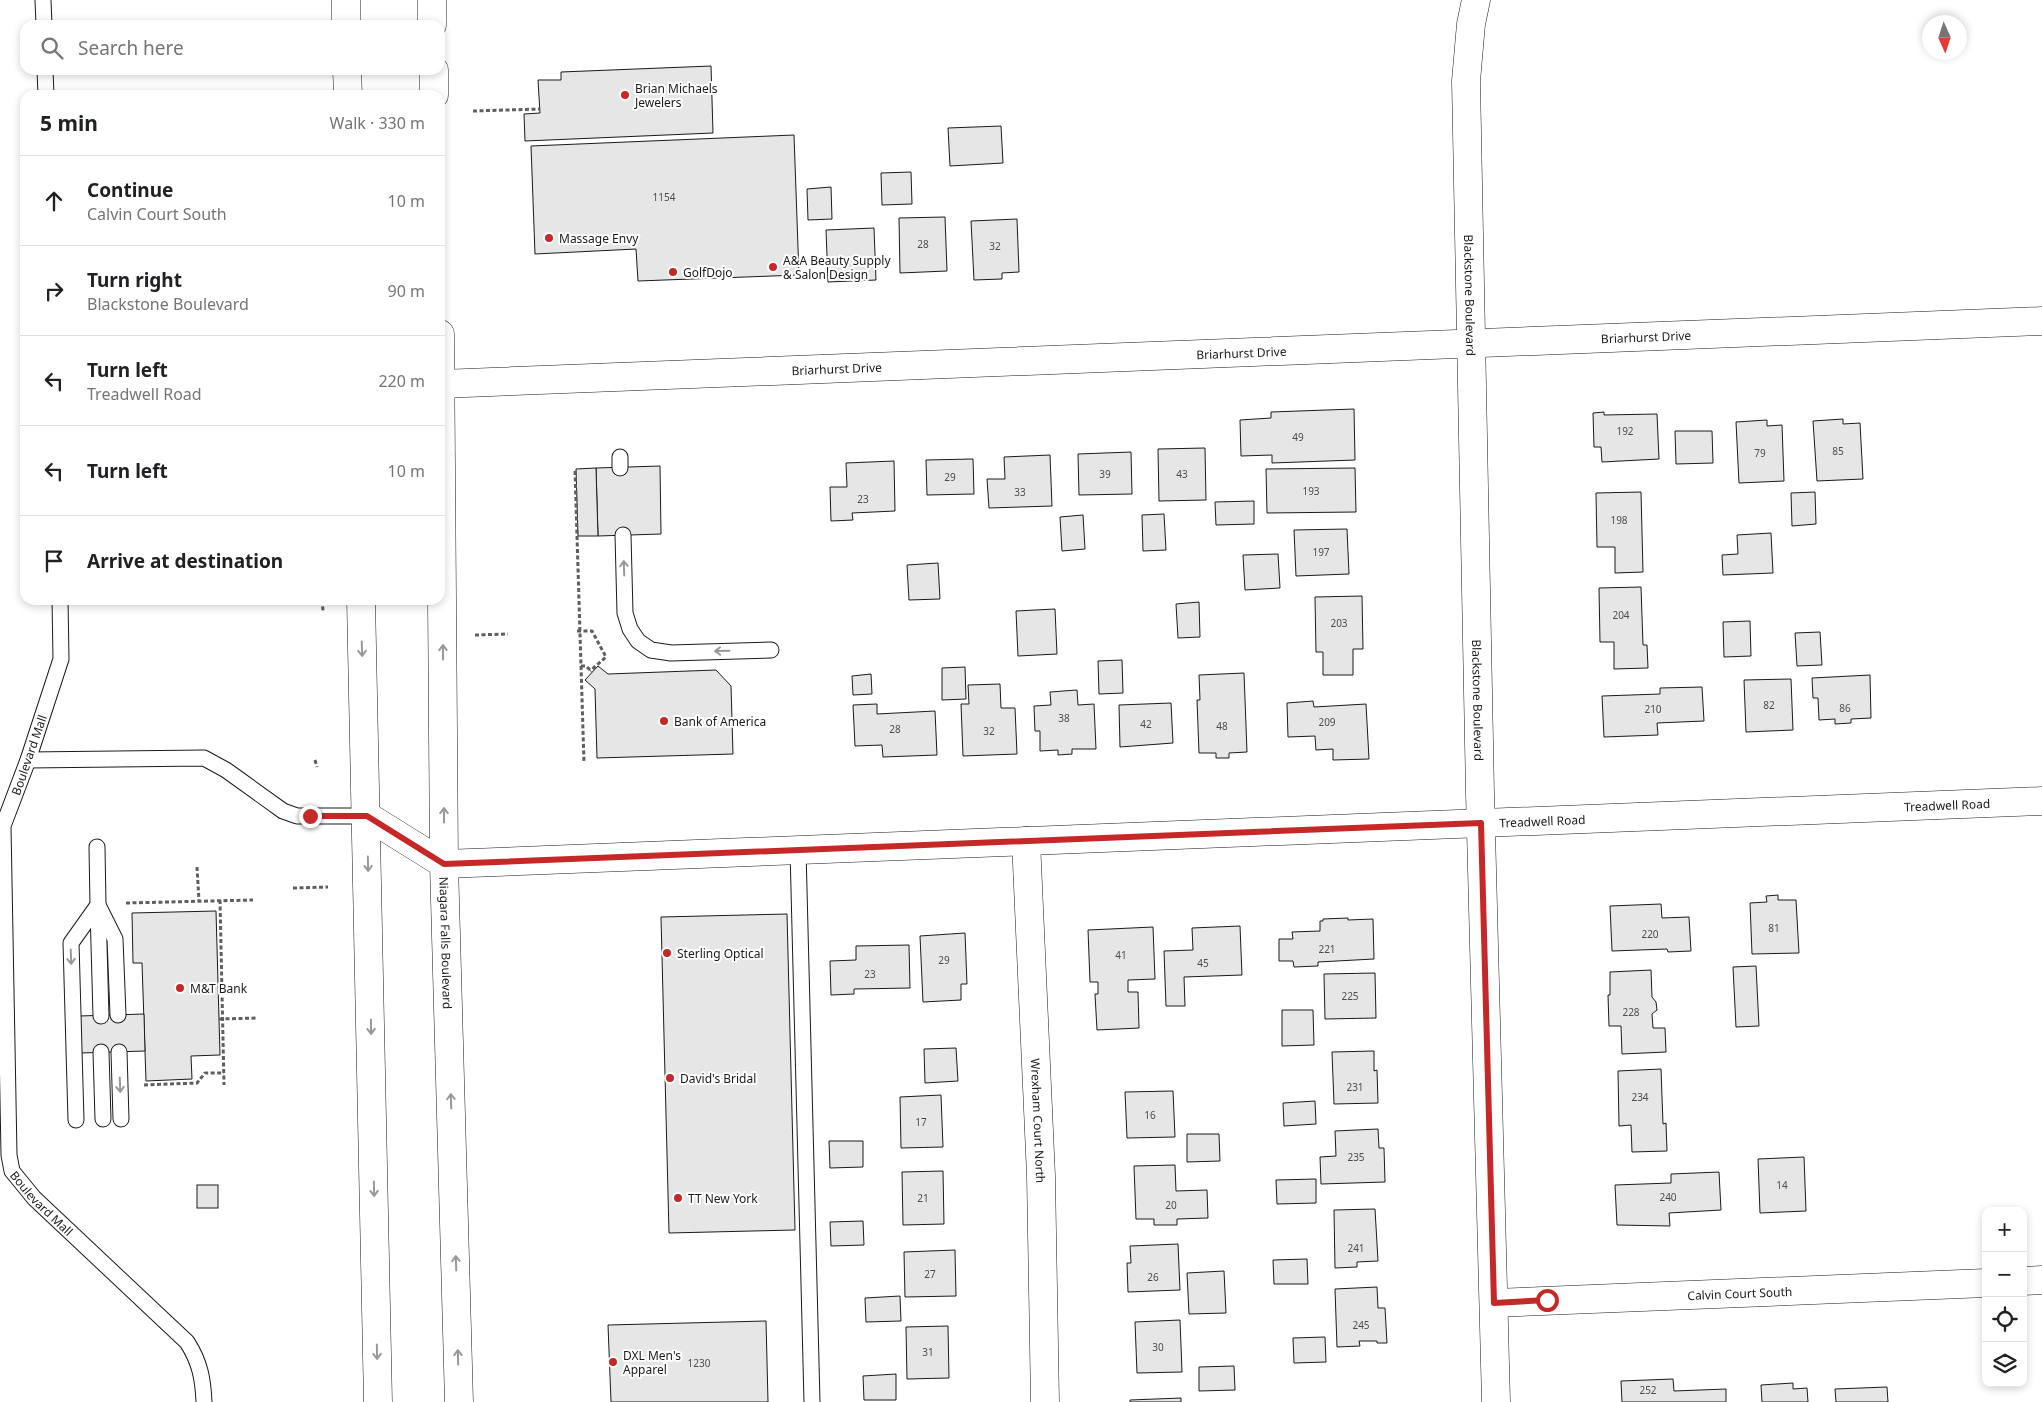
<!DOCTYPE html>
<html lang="en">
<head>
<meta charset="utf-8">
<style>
  :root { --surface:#fff; --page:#f2f2f2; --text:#202124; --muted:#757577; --line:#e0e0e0 }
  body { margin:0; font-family:"Noto Sans",sans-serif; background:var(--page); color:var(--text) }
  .controls { position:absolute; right:15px; bottom:15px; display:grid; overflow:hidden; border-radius:10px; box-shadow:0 2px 8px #0003 }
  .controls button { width:45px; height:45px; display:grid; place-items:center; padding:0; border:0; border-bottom:1px solid var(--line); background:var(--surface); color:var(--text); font:25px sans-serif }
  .compass { position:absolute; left:1922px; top:15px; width:45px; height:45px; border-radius:50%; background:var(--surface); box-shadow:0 2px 8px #0003; rotate:177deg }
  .stop { position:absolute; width:15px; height:15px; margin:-11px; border:4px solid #c62828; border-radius:50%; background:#fff }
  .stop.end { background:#c62828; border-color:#fff; box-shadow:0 1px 5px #0008 }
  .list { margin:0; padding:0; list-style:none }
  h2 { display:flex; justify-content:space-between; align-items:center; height:65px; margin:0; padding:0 20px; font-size:21px }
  h2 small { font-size:16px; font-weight:400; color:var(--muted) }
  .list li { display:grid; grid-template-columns:32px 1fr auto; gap:15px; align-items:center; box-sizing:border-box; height:90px; padding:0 20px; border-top:1px solid var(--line) }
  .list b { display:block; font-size:19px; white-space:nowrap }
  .list p { margin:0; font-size:16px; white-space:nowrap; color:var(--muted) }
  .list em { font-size:16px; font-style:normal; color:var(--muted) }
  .icon { flex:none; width:28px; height:28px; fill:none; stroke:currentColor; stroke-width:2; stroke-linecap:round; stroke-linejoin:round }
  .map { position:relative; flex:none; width:2042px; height:1402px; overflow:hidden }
  .search { position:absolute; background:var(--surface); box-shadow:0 2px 8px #0003; left:20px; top:20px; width:425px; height:55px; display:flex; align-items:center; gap:12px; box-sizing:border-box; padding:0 18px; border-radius:15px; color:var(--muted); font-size:19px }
  .panel { position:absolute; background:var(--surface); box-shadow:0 2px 8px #0003; left:20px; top:90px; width:425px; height:515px; border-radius:15px }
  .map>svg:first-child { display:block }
  .building { fill:#e6e6e6; stroke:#1a1a1a }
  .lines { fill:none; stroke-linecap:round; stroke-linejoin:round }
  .lane-casing { stroke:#1a1a1a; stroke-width:17 }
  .street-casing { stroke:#1a1a1a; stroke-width:29 }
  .primary-casing { stroke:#1a1a1a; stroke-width:29 }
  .path { stroke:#5f5f5f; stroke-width:3; stroke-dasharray:4 2.5; stroke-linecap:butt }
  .lane { stroke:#fff; stroke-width:15 }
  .street { stroke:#fff; stroke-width:28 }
  .primary { stroke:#fff; stroke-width:28 }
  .oneway { stroke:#989898 }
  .route { stroke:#c62828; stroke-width:6 }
  .poi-dot { fill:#c62828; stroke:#fff; stroke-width:2 }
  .labels { text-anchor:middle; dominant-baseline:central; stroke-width:4; stroke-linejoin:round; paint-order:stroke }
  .number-label { font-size:10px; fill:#4d4d4d }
  .poi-label { font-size:12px; fill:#1a1a1a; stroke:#fff; text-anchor:start }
  .street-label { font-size:12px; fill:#1a1a1a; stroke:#fff }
</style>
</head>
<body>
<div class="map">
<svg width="2042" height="1402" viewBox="0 0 2042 1402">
  <rect width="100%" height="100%" fill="#fff"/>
  <g class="building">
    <path d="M711,66L713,133L525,141L524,114L540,113L538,80H561V72Z"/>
    <path d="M1001,126L1003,163L950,166L948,128Z"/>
    <path d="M794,135L799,275L638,281L636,249L535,254L531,146Z"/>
    <path d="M911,172L912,204L882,205L881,173Z"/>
    <path d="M831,187L832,219L808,220L807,189Z"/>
    <path d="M945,217L947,271L900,273L899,218Z"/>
    <path d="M1017,219L1019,272L1002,273V279L974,280L971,221Z"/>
    <path d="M874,228L876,280L828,282L826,230Z"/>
    <path d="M1354,409L1355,460L1272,463V455L1241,456L1240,420L1271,418V412Z"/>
    <path d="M1604,412V415L1657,414L1659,459L1602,462L1601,447H1594L1593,413Z"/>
    <path d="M1843,419V424L1860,423L1863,479L1817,481L1813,421Z"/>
    <path d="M1767,420V426L1782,425L1784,481L1739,483L1736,422Z"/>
    <path d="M1675,431H1712L1713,463L1676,464Z"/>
    <path d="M1205,448L1206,500L1159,501L1158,449Z"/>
    <path d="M1131,452L1132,494L1079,495L1078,454Z"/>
    <path d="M1050,455L1052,506L989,508L987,479H1005L1004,457Z"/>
    <path d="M973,459L974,494L927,495L926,460Z"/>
    <path d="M894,461L895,511L852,513L853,520L831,521L830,487H847L846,463Z"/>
    <path d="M660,466L661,534L598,536L596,468Z"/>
    <path d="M596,468L598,536H578L576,469Z"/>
    <path d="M1355,468L1356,512L1267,513L1266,469Z"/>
    <path d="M1641,492L1643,572L1615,573V547H1597L1596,493Z"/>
    <path d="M1815,492L1816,524L1792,526L1791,493Z"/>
    <path d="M1254,501V524L1216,525L1215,502Z"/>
    <path d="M1164,514L1166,550L1143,551L1142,515Z"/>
    <path d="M1083,515L1085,549L1062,551L1060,517Z"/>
    <path d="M1347,529L1349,574L1296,576L1294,530Z"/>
    <path d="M1771,533L1773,573L1723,575L1722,555L1738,554L1737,535Z"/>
    <path d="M1278,554L1280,588L1245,590L1243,555Z"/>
    <path d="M938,563L940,599L909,600L907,565Z"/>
    <path d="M1641,587L1643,645H1647L1648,668L1614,669V642H1600L1599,588Z"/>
    <path d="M1362,596L1363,649H1353V675H1323V652H1316L1315,597Z"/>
    <path d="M1199,602L1200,637L1178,638L1176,604Z"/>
    <path d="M1055,609L1057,654L1018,656L1016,611Z"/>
    <path d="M1750,621L1751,656L1724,657L1723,622Z"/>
    <path d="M1820,632L1822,665L1797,666L1795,633Z"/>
    <path d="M1122,660L1123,693L1099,694L1098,661Z"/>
    <path d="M598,666L608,674L716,670L731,686L733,754L597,758L595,689L585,680Z"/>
    <path d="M965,667L966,699L942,700V668Z"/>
    <path d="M1244,673L1247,752L1229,753V758H1216V753H1199L1197,700H1200L1199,675Z"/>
    <path d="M871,674L872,694L853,695L852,676Z"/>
    <path d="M1870,675L1871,718L1851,719V723L1835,724V719L1819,720L1818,698H1813L1812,678Z"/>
    <path d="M1791,679L1793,730L1746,732L1744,680Z"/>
    <path d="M1000,684L1001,708H1015L1017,754L963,756L961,704H969L968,685Z"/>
    <path d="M1702,687L1704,721L1657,723L1658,735L1604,737L1602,696L1660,694V688Z"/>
    <path d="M1077,690L1078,705L1094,704L1096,749H1072V754L1058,755V750L1040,751V731H1035L1034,706L1051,705L1050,692Z"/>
    <path d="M1313,701L1314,707L1366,704L1369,759L1333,760V749L1316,750L1315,736L1288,737L1287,703Z"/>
    <path d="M1171,703L1173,743L1120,747L1119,705Z"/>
    <path d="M877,704V714L935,711L937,755L883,757L882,745L855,746L853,705Z"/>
    <path d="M1778,895V900H1796L1799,953L1752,954L1750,903L1767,902L1766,896Z"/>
    <path d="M1661,904L1662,918L1689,917L1691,951L1668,952L1667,949L1612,951L1610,906Z"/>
    <path d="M216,911L220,1055L191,1056L192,1079L146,1081L142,963H133L132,913Z"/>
    <path d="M787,914L795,1230L669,1233L661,917Z"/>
    <path d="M1348,918V920L1373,919L1374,959L1318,962V966L1294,967L1293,961H1279V939H1293L1292,932L1320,931V921H1323V919Z"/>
    <path d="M1240,926L1242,975L1184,977L1185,1006H1166L1164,951L1193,950L1192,928Z"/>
    <path d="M1153,927L1155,979L1128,980V992H1138L1139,1028L1097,1030L1095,994H1098V982H1090L1088,930Z"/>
    <path d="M965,933L967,984H961V1000L923,1002L920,936Z"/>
    <path d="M909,945L910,988L854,989V994L831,995L830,961L856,960V946Z"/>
    <path d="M1756,966L1759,1026L1736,1027L1733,967Z"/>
    <path d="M1651,970L1652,997L1656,1002L1657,1010L1652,1014L1653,1028H1665L1666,1052L1622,1054L1621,1026H1609L1608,995H1610V972Z"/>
    <path d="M1375,973L1376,1018L1325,1019L1324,974Z"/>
    <path d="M1282,1010H1313L1314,1045L1282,1046Z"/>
    <path d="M144,1014L145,1051L81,1053L79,1016Z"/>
    <path d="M956,1048L958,1081L925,1083L924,1049Z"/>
    <path d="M1374,1051V1071L1377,1070L1378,1103L1334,1104L1332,1052Z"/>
    <path d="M1661,1069L1663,1124L1666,1123L1667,1151L1632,1152L1631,1125L1619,1126L1618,1071Z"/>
    <path d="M1173,1091L1175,1137L1127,1138L1125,1092Z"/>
    <path d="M941,1095L943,1147L901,1148L900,1097Z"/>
    <path d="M1315,1101L1316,1124L1284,1126L1283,1103Z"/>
    <path d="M1378,1129L1379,1148H1384L1385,1182L1321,1184L1320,1157L1336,1156L1335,1131Z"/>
    <path d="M1187,1134H1219L1220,1161L1187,1162Z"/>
    <path d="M829,1141H863V1167L830,1168Z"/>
    <path d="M1804,1157L1806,1211L1760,1213L1758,1159Z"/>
    <path d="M1175,1165L1176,1191L1207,1190L1208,1218L1177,1219V1225H1154V1219H1136L1134,1166Z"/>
    <path d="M943,1171L944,1224L903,1225L902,1172Z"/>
    <path d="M1719,1172L1721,1210L1669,1213L1670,1226L1617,1225L1615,1185L1671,1183V1174Z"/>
    <path d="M1316,1179V1203L1277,1204L1276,1180Z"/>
    <rect x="197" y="1185" width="21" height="23"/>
    <path d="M1375,1209L1378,1261L1357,1262V1267L1335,1268L1334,1210Z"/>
    <path d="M863,1221L864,1245L831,1246L830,1222Z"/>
    <path d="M1178,1244L1180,1290L1128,1292L1127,1263H1131L1130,1246Z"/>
    <path d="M955,1250L956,1296L905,1297L904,1252Z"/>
    <path d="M1307,1259L1308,1284H1274L1273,1260Z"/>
    <path d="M1224,1271L1226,1313L1189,1314L1187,1273Z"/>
    <path d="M1377,1287L1378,1308H1385L1387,1343H1377V1341H1359L1360,1346L1337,1347L1335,1289Z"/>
    <path d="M900,1296L901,1321L866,1322L865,1298Z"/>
    <path d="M1180,1320L1182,1372L1137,1373L1135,1322Z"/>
    <path d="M766,1321L768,1402H611L608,1325Z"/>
    <path d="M948,1326L949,1378L907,1379L906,1327Z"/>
    <path d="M1325,1337L1326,1362L1294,1363L1293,1338Z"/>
    <path d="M1234,1366L1235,1390L1199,1391V1367Z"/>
    <path d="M896,1374V1400H864L863,1376Z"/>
    <path d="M1673,1379L1674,1391L1726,1389V1402H1622L1621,1381Z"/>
    <path d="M1793,1383V1389L1807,1388L1808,1402H1762L1761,1385Z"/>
    <path d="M1887,1387L1888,1402H1836L1835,1389Z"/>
    <path d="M1181,1398V1402H1130V1400Z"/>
  </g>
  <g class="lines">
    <defs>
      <g id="lane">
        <path d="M43,0L44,25"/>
        <path d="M45,70L46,95"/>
        <path d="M620,457V468"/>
        <path d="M623,535L625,613L630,629L638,641L651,650L671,653L771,650"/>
        <path id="s1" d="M60,600L61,659L28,760L3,826L9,1155L12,1171L34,1198L187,1342C200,1362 203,1379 204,1402"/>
        <path d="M28,760L204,758L226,770L283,811L297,816H367"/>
        <path d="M798,850L812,1402"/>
        <path d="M98,905L115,939L118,1015"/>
        <path d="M98,909L101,1016"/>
        <path d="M101,1052L103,1119"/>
        <path d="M119,1052L121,1119"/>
        <path d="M76,1120L71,943L98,905L97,847"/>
      </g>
      <g id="street">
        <path id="s2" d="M1476,0L1471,24L1466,81L1480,793L1496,1402"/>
        <path id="s3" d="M441,384L2042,321"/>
        <path id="s4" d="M367,816L444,864L2042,801"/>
        <path id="s5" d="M1026,841L1041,1176L1045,1402"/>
        <path d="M2023,1281L2042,1280"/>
        <path id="s6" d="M1494,1303L1986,1283"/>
      </g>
      <g id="primary">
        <path d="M346,0V25"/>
        <path d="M432,0V25"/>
        <path d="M347,70L348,95"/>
        <path d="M434,70V95"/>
        <path id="s7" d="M440,334L444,864L459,1402"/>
        <path d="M361,600L378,1402"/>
      </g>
    </defs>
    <use href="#lane" class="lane-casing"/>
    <use href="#street" class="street-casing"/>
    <use href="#primary" class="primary-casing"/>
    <g class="path">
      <path d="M473,111L540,109"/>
      <path d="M575,471L584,763"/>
      <path d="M322,600L323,611"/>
      <path d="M577,631H592L606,657L590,671"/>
      <path d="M475,635L508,634"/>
      <path d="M581,666H586L592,672"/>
      <path d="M315,760L317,767"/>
      <path d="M197,867L199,901"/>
      <path d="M293,888L328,887"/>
      <path d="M220,900L224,1085"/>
      <path d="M126,903L253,900"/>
      <path d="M219,1019L257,1018"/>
      <path d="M144,1085L197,1083L205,1073H224"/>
    </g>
    <use href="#lane" class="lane"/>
    <use href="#street" class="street"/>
    <use href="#primary" class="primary"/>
  </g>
  <defs><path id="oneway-shaft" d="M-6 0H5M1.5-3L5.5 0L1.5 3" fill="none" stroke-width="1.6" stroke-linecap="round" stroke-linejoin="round" transform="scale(1.25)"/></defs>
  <g class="oneway">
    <use href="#oneway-shaft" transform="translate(624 568) rotate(-92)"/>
    <use href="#oneway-shaft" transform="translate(362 649) rotate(88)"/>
    <use href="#oneway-shaft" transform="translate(722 651) rotate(179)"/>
    <use href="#oneway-shaft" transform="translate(443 652) rotate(-90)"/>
    <use href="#oneway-shaft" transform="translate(444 815) rotate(-90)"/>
    <use href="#oneway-shaft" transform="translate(368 864) rotate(89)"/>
    <use href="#oneway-shaft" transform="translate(71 957) rotate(88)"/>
    <use href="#oneway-shaft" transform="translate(371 1027) rotate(89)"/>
    <use href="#oneway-shaft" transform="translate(120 1085) rotate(88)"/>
    <use href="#oneway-shaft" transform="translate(451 1101) rotate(-92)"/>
    <use href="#oneway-shaft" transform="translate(374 1189) rotate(89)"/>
    <use href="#oneway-shaft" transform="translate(456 1263) rotate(-92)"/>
    <use href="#oneway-shaft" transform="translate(377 1352) rotate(89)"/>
    <use href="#oneway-shaft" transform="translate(458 1357) rotate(-91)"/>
  </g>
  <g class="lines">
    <path class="route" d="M310,816H367L444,864L1481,823L1494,1303L1547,1300"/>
  </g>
  <g class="poi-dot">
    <circle cx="625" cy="95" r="5"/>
    <circle cx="549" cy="238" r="5"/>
    <circle cx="773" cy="267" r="5"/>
    <circle cx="673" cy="272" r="5"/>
    <circle cx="664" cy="721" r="5"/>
    <circle cx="667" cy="953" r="5"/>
    <circle cx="180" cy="988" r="5"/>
    <circle cx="670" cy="1078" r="5"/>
    <circle cx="678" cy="1198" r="5"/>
    <circle cx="613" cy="1362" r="5"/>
  </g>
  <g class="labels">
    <g class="number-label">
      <text x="664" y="197">1154</text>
      <text x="923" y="244">28</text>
      <text x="995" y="246">32</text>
      <text x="1625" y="431">192</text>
      <text x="1298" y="437">49</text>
      <text x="1838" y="451">85</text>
      <text x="1760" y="453">79</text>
      <text x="1105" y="474">39</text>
      <text x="1182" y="474">43</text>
      <text x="950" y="477">29</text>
      <text x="1311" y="491">193</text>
      <text x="1020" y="492">33</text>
      <text x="863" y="499">23</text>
      <text x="1619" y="520">198</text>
      <text x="1321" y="552">197</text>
      <text x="1621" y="615">204</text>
      <text x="1339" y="623">203</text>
      <text x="1769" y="705">82</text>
      <text x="1845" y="708">86</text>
      <text x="1653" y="709">210</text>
      <text x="1064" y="718">38</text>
      <text x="1327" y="722">209</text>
      <text x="1146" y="724">42</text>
      <text x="1222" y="726">48</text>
      <text x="895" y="729">28</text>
      <text x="989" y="731">32</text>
      <text x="1774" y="928">81</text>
      <text x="1650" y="934">220</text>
      <text x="1327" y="949">221</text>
      <text x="1121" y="955">41</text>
      <text x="944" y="960">29</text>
      <text x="1203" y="963">45</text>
      <text x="870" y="974">23</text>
      <text x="1350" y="996">225</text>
      <text x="1631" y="1012">228</text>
      <text x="1355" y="1087">231</text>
      <text x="1640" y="1097">234</text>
      <text x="1150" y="1115">16</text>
      <text x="921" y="1122">17</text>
      <text x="1356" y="1157">235</text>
      <text x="1782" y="1185">14</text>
      <text x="1668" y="1197">240</text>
      <text x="923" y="1198">21</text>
      <text x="1171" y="1205">20</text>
      <text x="1356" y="1248">241</text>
      <text x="930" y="1274">27</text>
      <text x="1153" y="1277">26</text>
      <text x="1361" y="1325">245</text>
      <text x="1158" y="1347">30</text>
      <text x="928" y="1352">31</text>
      <text x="699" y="1363">1230</text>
      <text x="1648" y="1390">252</text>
    </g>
    <g class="poi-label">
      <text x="635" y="88">Brian Michaels<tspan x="635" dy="14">Jewelers</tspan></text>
      <text x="559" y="238">Massage Envy</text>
      <text x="783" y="260">A&amp;A Beauty Supply<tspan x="783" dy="14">&amp; Salon Design</tspan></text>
      <text x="683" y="272">GolfDojo</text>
      <text x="674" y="721">Bank of America</text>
      <text x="677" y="953">Sterling Optical</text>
      <text x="190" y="988">M&amp;T Bank</text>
      <text x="680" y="1078">David's Bridal</text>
      <text x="688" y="1198">TT New York</text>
      <text x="623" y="1355">DXL Men's<tspan x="623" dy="14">Apparel</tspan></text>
    </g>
    <g class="street-label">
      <text stroke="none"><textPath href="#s2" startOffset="296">Blackstone Boulevard</textPath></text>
      <text stroke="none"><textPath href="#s3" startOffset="1206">Briarhurst Drive</textPath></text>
      <text stroke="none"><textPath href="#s3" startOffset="801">Briarhurst Drive</textPath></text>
      <text stroke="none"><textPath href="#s3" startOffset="396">Briarhurst Drive</textPath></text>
      <text stroke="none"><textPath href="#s2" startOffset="701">Blackstone Boulevard</textPath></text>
      <text transform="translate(29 755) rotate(-71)">Boulevard Mall</text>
      <text stroke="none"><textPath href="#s4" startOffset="1595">Treadwell Road</textPath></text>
      <text stroke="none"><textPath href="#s4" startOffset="1190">Treadwell Road</textPath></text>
      <text stroke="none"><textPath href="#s7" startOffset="609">Niagara Falls Boulevard</textPath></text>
      <text stroke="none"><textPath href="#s5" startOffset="280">Wrexham Court North</textPath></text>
      <text stroke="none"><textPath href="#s1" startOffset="625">Boulevard Mall</textPath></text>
      <text stroke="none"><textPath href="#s6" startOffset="246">Calvin Court South</textPath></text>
    </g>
  </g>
</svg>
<div class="controls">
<button>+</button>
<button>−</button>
<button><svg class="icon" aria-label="locate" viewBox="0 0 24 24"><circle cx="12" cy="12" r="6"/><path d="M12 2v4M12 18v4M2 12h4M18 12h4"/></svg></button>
<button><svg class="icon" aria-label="layers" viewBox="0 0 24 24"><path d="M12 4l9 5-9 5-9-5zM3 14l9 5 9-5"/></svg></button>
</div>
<svg class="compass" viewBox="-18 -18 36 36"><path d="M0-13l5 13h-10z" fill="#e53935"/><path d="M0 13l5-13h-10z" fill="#757577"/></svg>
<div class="stop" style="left:1547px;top:1300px"></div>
<div class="stop end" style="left:310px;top:816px"></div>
<div class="search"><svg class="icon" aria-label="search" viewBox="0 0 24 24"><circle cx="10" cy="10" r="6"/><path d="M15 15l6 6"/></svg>Search here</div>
<section class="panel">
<h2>5 min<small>Walk · 330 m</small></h2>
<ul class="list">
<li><svg class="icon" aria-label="ahead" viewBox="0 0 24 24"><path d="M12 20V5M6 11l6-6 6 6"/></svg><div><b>Continue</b><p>Calvin Court South</p></div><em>10 m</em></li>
<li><svg class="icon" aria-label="right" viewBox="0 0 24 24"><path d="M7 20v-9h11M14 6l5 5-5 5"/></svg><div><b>Turn right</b><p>Blackstone Boulevard</p></div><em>90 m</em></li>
<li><svg class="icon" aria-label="left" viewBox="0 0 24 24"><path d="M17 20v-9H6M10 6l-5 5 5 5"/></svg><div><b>Turn left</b><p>Treadwell Road</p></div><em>220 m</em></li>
<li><svg class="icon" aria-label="left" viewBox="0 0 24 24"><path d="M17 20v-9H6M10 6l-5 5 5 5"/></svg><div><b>Turn left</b></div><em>10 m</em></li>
<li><svg class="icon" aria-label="arrive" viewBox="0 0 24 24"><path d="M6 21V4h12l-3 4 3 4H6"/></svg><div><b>Arrive at destination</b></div></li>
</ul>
</section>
</div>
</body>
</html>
